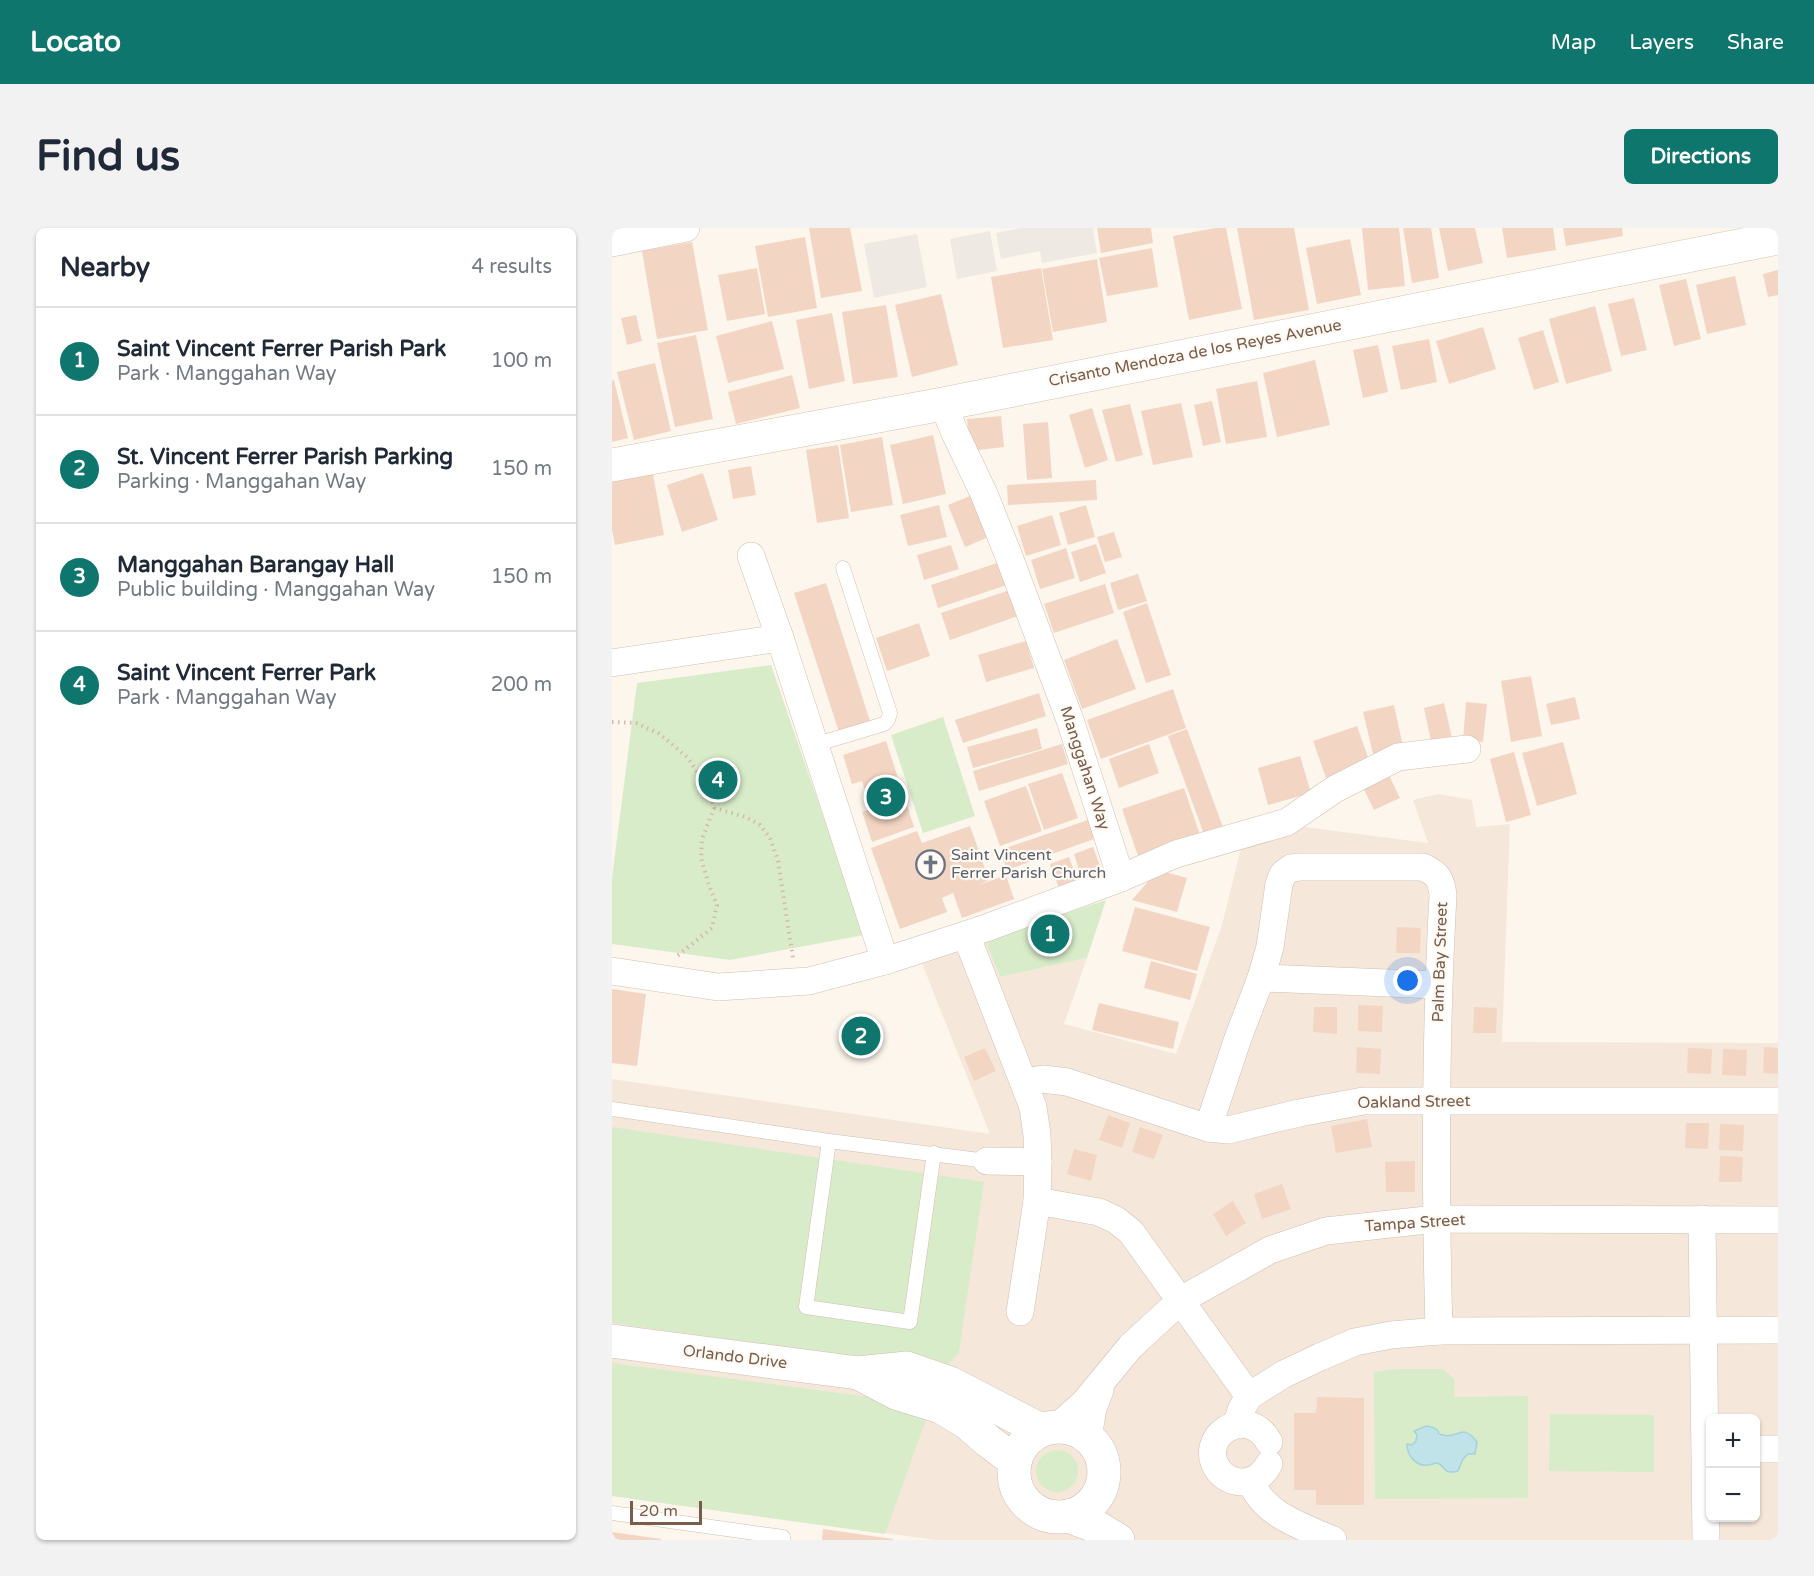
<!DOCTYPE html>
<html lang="en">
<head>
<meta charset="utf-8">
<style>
  :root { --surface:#fff; --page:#f2f2f3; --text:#1f2937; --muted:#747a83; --line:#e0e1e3; --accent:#0f766e }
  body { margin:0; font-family:"Varela Round",sans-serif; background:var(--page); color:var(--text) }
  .controls { position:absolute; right:18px; bottom:18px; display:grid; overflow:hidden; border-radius:9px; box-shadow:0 2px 4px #0004 }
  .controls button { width:54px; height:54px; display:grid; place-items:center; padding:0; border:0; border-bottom:2px solid var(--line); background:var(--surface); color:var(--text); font:30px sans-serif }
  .scale { position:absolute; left:18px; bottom:15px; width:72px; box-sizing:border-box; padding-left:6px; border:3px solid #7a5c4d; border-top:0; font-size:16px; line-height:21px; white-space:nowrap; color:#7a5c4d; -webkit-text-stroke:4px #fffaf3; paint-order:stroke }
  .you { position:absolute; left:796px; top:753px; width:21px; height:21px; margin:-15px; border:4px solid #fff; border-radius:50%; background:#1a73e8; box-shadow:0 0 0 9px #1a73e833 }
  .badge { display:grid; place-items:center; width:39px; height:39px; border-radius:50%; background:var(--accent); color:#fff; font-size:20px; font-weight:700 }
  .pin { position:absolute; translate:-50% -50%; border:3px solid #fff; box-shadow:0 2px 6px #0006 }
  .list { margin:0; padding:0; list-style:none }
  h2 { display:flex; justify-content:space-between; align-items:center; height:78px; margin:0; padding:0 24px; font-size:26px }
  h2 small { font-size:20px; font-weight:400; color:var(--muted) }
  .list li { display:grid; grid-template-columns:39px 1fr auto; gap:18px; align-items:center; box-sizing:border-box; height:108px; padding:0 24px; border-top:2px solid var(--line) }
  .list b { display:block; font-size:22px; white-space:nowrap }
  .list p { margin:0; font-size:20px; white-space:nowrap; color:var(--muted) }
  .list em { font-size:20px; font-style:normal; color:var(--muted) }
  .map { position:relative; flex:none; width:1166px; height:1312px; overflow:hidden; border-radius:9px }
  header { display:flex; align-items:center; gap:36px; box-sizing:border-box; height:84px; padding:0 30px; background:var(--accent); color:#fff }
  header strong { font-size:28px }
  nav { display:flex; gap:33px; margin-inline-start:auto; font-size:21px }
  .intro { display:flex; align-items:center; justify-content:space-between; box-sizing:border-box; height:144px; padding:0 36px }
  h1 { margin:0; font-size:42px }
  .button { padding:15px 27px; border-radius:9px; background:var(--accent); color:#fff; font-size:21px; font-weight:700 }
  main { display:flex; gap:36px; padding:0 36px }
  aside { flex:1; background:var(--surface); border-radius:9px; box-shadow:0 2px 4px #0004 }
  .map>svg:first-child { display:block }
  .residential { fill:#f5e8da; fill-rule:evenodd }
  .industrial { fill:#efe9e4 }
  .green { fill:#d8ecc9 }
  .water { fill:#bfe3e8; stroke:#a5d3da; stroke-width:1.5 }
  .building { fill:#f3d5c3 }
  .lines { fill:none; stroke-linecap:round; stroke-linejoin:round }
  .service-casing { stroke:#d1beb0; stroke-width:15 }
  .minor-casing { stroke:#d1beb0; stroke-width:28 }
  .tertiary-casing { stroke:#d1beb0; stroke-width:34 }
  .secondary-casing { stroke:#d6c0b0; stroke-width:34 }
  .path { stroke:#d9b8a5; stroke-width:4; stroke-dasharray:1.5 4.5; stroke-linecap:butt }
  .service { stroke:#fff; stroke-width:14 }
  .minor { stroke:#fff; stroke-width:27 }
  .tertiary { stroke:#fff; stroke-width:33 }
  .secondary { stroke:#fff; stroke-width:33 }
  .labels { text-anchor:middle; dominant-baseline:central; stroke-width:4.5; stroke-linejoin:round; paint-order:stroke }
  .street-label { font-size:16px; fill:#7a5c4d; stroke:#fffaf3 }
  .worship-label { font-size:16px; fill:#5b616d; stroke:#fffaf3; text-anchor:start }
</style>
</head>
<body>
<header>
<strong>Locato</strong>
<nav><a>Map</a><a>Layers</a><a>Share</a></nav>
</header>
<div class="intro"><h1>Find us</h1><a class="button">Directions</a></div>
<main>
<aside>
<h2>Nearby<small>4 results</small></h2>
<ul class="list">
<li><span class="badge">1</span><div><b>Saint Vincent Ferrer Parish Park</b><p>Park · Manggahan Way</p></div><em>100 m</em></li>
<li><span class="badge">2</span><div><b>St. Vincent Ferrer Parish Parking</b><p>Parking · Manggahan Way</p></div><em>150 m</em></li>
<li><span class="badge">3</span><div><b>Manggahan Barangay Hall</b><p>Public building · Manggahan Way</p></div><em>150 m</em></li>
<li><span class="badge">4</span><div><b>Saint Vincent Ferrer Park</b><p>Park · Manggahan Way</p></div><em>200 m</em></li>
</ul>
</aside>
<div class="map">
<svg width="1166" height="1312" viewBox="0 0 1166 1312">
  <rect width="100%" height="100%" fill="#fdf6ec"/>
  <path class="residential" d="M826,566L860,572L864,599L898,596L890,814L1166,815V1312H324L0,1268V851L378,906L309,733L373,712L388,749L475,730L452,796L564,826L610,697L630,616L685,598L816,615L801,572ZM1098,1190H1144V1290H1098Z"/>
  <g class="industrial">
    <path d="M408,0H481L485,25L430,35L428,23L389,31L384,5Z"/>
    <path d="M378,3L385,43L345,51L338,11Z"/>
    <path d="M305,6L315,59L262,70L252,16Z"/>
  </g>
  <g class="green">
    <path d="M159,437L252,707L118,732L0,716V650L25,455Z"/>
    <path d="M331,489L363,588L311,605L279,507Z"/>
    <path d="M494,672L475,730L388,749L373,712Z"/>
    <path d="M0,899L372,954L347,1124L332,1142L0,1095Z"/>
    <path d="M0,1135L272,1171L281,1179L314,1192L273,1306L0,1268Z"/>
    <path d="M784,1141H831L843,1152L842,1169L916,1168V1270L763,1271L762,1144Z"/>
    <path d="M938,1186L1042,1187V1244L937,1243Z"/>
    <circle cx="445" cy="1243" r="21"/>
  </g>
  <path class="water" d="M814,1198C815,1198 823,1200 824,1201C830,1206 822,1205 831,1207C846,1212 849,1193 865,1214L863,1226H856L851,1231L846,1243C829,1247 834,1237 825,1235C823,1235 818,1237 816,1237C804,1239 795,1227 795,1216L800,1217L804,1213L805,1207L802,1203Z"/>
  <g class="building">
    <path d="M197,0H238L250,63L209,70Z"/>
    <path d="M485,0H539L541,15L489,25Z"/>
    <path d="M603,0H614L630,81L577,92L561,8Z"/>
    <path d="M625,0H682L697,82L642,92Z"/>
    <path d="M750,0H787L793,58L756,62Z"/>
    <path d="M791,0H819L827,50L800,55Z"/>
    <path d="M827,0H863L871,35L836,43Z"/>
    <path d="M890,0H941L944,22L895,30Z"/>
    <path d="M951,0H1010L1011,8L954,18Z"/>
    <path d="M193,9L205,80L156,89L143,18Z"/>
    <path d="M738,11L749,67L705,76L694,20Z"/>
    <path d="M80,14L96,102L45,111L30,23Z"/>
    <path d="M540,20L546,59L495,68L487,30Z"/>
    <path d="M485,31L495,94L441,104L430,41Z"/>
    <path d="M145,40L153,86L115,93L106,47Z"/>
    <path d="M429,40L441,112L391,120L379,49Z"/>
    <path d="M1166,42V67L1156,69L1151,46Z"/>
    <path d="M1123,48L1134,97L1095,106L1084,57Z"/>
    <path d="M1074,51L1089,111L1062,118L1047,57Z"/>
    <path d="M329,66L346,137L300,149L283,77Z"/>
    <path d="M1022,70L1035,122L1009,128L996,76Z"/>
    <path d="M274,77L286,149L241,156L230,84Z"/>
    <path d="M983,78L1000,143L954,156L937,91Z"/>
    <path d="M220,85L233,153L197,161L184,92Z"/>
    <path d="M24,87L30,113L15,117L9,90Z"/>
    <path d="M160,93L172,141L116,155L104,108Z"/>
    <path d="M871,99L884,141L837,156L824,113Z"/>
    <path d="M931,102L947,154L922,162L906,110Z"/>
    <path d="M84,107L101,191L63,199L45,115Z"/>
    <path d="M817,111L825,154L789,162L780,118Z"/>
    <path d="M766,117L776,164L751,170L741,122Z"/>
    <path d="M703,132L718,197L665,209L651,145Z"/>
    <path d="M43,135L59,203L22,212L5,144Z"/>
    <path d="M180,147L188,180L124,196L116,164Z"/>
    <path d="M2,152L16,210L0,214V153Z"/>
    <path d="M645,153L655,209L614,216L604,161Z"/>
    <path d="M600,173L609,214L591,218L582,177Z"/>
    <path d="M569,175L581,229L541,237L529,183Z"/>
    <path d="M518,176L531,227L504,234L490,182Z"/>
    <path d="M480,180L496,232L473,240L457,187Z"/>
    <path d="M389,188L392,219L359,223L355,191Z"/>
    <path d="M436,194L440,250L415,252L411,196Z"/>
    <path d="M321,207L334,266L291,276L278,217Z"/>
    <path d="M270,209L281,277L239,284L228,217Z"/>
    <path d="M226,217L237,290L205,295L194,222Z"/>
    <path d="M139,238L144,267L121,271L116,242Z"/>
    <path d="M91,245L106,292L70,304L55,257Z"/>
    <path d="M41,246L52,307L3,317L0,302V253Z"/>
    <path d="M484,252L485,272L396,277L395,257Z"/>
    <path d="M363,266L379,308L353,319L336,277Z"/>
    <path d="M327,277L335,309L296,318L288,287Z"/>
    <path d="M474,277L483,309L456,317L447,285Z"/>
    <path d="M440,287L449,317L414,328L405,298Z"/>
    <path d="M502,304L510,329L493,334L485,309Z"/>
    <path d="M484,316L494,345L468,354L459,324Z"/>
    <path d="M339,317L347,341L312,352L305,327Z"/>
    <path d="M454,320L463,350L428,361L419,332Z"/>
    <path d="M388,334L395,357L326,380L319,357Z"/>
    <path d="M526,346L535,373L506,382L498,355Z"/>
    <path d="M214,355L258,493L227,504L182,365Z"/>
    <path d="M493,356L502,385L442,405L432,376Z"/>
    <path d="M401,361L409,387L338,412L329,385Z"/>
    <path d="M535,375L559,447L534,455L511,384Z"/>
    <path d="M307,395L318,428L275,443L264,410Z"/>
    <path d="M505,411L524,461L470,481L452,432Z"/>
    <path d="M414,413L422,440L374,454L366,427Z"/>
    <path d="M919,448L930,508L899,514L889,453Z"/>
    <path d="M561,461L574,500L489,531L475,492Z"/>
    <path d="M427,465L434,488L351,515L343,492Z"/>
    <path d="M963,469L968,491L939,497L934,476Z"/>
    <path d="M854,474L875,476L871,514L851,512Z"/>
    <path d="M832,475L841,514L820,518L812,480Z"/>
    <path d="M782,477L792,523L762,530L751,484Z"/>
    <path d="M745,498L758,535L714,550L701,513Z"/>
    <path d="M425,500L430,521L361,540L355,519Z"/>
    <path d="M575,501L612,602L593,609L556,508Z"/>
    <path d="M274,513L302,599L260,614L250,584L259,581L250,553L240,556L231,527Z"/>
    <path d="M951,514L965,566L925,578L910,525Z"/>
    <path d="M450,516L456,536L367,563L361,543Z"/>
    <path d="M537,516L547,545L507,560L497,531Z"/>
    <path d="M902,524L919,587L894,594L878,531Z"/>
    <path d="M688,528L699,565L656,577L646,540Z"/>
    <path d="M773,539L788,570L762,582L747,551Z"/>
    <path d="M450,545L466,590L432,602L416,556Z"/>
    <path d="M414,558L430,603L388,618L372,573Z"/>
    <path d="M572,560L588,607L526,628L510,581Z"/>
    <path d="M479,591L485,610L395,642L388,622Z"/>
    <path d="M358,598L377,652L364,658L394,647L402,671L350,690L341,665L330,670L335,684L288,701L259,620L305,603L310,615Z"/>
    <path d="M481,619L490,643L470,651L462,626Z"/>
    <path d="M457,629L466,653L447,660L438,636Z"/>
    <path d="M546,642L575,650L565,684L520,672Z"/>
    <path d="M523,679L598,699L585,743L510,723Z"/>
    <path d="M785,699L809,700L808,725H784Z"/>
    <path d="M539,733L585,746L578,772L532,760Z"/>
    <path d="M0,761L34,766L25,838L0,835Z"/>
    <path d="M487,775L567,794L561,821L480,802Z"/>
    <path d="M746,777L771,778L770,804L746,803Z"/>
    <path d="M702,779H725V806L701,804Z"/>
    <path d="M862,779L885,780L884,805H861Z"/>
    <path d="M745,819L769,821L768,846L744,845Z"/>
    <path d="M1152,819L1166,820V846L1151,845Z"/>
    <path d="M373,820L384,843L362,853L352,829Z"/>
    <path d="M1076,820L1100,821L1099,846L1075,845Z"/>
    <path d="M1111,821L1135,822L1134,848L1110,847Z"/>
    <path d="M496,887L518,895L510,920L487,912Z"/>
    <path d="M755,891L760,919L724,925L719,898Z"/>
    <path d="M1074,895H1097L1096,921L1073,920Z"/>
    <path d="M1108,896L1132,897L1131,923L1107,922Z"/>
    <path d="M528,899L551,907L542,931L520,924Z"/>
    <path d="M462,921L485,927L479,953L455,946Z"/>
    <path d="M1108,928L1131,929L1130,954H1107Z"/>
    <path d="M803,933V964H774L773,934Z"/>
    <path d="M670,956L679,981L650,991L642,966Z"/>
    <path d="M621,973L634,995L614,1008L601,986Z"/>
    <path d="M705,1169L752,1170V1277H704V1262H682V1185H704Z"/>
    <path d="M211,1301L281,1311V1312H210Z"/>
    <path d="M0,1304L49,1311V1312H0Z"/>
  </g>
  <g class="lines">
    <defs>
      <g id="service">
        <path d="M202,517L272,496L276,492L278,485L231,340"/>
        <path d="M0,881L217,913L375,933"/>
        <path d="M217,913L194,1079L298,1094L322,925"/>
        <path d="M0,1285L171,1309V1312"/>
      </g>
      <g id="minor">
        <path d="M0,15L74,0"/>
        <path d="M331,176L343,205L372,266L396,326L458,492L509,650"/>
        <path d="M139,328L168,410L273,733"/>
        <path d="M0,435L168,410"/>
        <path d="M358,717L421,879L425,907L426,934L425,973L408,1084"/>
        <path d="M0,743L106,759L197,753L273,733L374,700L509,650L564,626L675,594L723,561L786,529L855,521"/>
        <path d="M649,750L826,757"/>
        <path d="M412,854L431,851L455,854L596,900L616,902L687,885L751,873H1166"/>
        <path d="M596,900L626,810L649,750L658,719L667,656L671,646L679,640L688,639H811C826,646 829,651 831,667C823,812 823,957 827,1103"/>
        <path d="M375,933L426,934"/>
        <path d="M425,973L487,984L504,992L519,1004L637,1168"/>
        <path d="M1090,991L1094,1312"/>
        <path d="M625,1196L629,1182L637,1168L672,1146L708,1129L743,1114L779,1107L827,1103L1166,1102"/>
        <path d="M445,1199L472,1175L519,1118L569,1072L658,1022L714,1003L824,991L1166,992"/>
        <path d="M476,1210L481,1180L488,1162"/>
        <path d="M1144,1221H1166"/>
        <path d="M657,1236C652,1246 643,1253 631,1254C621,1254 613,1250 607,1243C582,1210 635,1174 657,1214"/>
        <path d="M639,1253C650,1286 691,1299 721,1312"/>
      </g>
      <g id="tertiary">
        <path d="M0,1113L246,1145L295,1140L338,1155L429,1202"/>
        <path d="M246,1145L284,1165L329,1179L354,1194L376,1213L403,1233"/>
        <circle cx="447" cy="1244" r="45"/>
        <path d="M456,1288L483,1298L506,1312"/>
      </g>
      <path id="secondary" d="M0,237L331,176L1166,10"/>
    </defs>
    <use href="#service" class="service-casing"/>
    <use href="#minor" class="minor-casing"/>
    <use href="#tertiary" class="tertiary-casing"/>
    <use href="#secondary" class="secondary-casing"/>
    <g class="path">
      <path d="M0,494L24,495L46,505L60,516L76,530L97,562L102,580L90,611L89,630L97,657L105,677L100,700L65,728"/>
      <path d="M102,580L134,589L148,597L158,610L166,633L181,730"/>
    </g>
    <use href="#service" class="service"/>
    <use href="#minor" class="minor"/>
    <use href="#tertiary" class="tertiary"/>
    <use href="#secondary" class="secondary"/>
  </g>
  <defs>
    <symbol id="church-ring" viewBox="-11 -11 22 22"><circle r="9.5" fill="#fffaf3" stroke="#6b7280" stroke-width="1.5"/><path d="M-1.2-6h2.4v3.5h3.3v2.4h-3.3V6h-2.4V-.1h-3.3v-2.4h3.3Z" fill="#6b7280"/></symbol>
  </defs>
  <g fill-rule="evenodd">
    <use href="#church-ring" x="302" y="620" width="33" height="33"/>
  </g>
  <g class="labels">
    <g class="street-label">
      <text transform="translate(583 125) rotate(-11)">Crisanto Mendoza de los Reyes Avenue</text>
      <text transform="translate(473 540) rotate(72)">Manggahan Way</text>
      <text transform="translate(828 734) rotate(-88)">Palm Bay Street</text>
      <text transform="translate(802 874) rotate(-1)">Oakland Street</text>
      <text transform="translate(803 995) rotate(-4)">Tampa Street</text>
      <text transform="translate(123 1129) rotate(7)">Orlando Drive</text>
    </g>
    <g class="worship-label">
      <text x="339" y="627">Saint Vincent<tspan x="339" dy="18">Ferrer Parish Church</tspan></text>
    </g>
  </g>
</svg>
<div class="controls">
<button>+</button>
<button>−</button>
</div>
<div class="scale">20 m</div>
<div class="you"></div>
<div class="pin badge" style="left:438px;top:706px">1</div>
<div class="pin badge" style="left:249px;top:808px">2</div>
<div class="pin badge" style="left:274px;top:569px">3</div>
<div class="pin badge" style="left:106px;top:552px">4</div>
</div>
</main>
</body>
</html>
